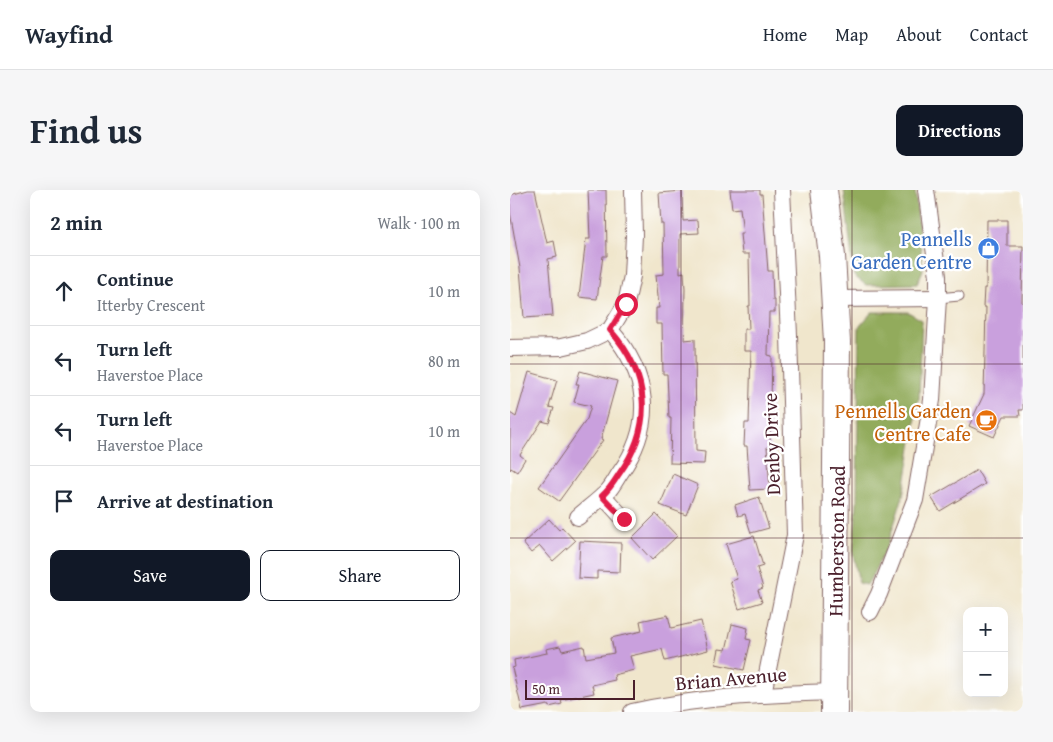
<!DOCTYPE html>
<html lang="en">
<head>
<meta charset="utf-8">
<style>
  :root { --surface:#fff; --page:#f6f6f7; --text:#1f2937; --muted:#747a83; --line:#e0e1e3; --accent:#111827 }
  body { margin:0; font-family:"Gentium Book Plus",serif; background:var(--page); color:var(--text) }
  .controls { position:absolute; right:15px; bottom:15px; display:grid; overflow:hidden; border-radius:10px; box-shadow:0 5px 20px #0002 }
  .controls button { width:45px; height:45px; display:grid; place-items:center; padding:0; border:0; border-bottom:1px solid var(--line); background:var(--surface); color:var(--text); font:25px sans-serif }
  .scale { position:absolute; left:15px; bottom:12px; width:110px; box-sizing:border-box; padding-left:5px; border:2px solid #4a1f2b; border-top:0; font-size:14px; line-height:18px; white-space:nowrap; color:#4a1f2b; -webkit-text-stroke:4px #fff; paint-order:stroke }
  .stop { position:absolute; width:15px; height:15px; margin:-11px; border:4px solid #e11d48; border-radius:50%; background:#fff }
  .stop.end { background:#e11d48; border-color:#fff; box-shadow:0 1px 5px #0008 }
  .list { margin:0; padding:0; list-style:none }
  h2 { display:flex; justify-content:space-between; align-items:center; height:65px; margin:0; padding:0 20px; font-size:21px }
  h2 small { font-size:16px; font-weight:400; color:var(--muted) }
  .list li { display:grid; grid-template-columns:32px 1fr auto; gap:15px; align-items:center; box-sizing:border-box; height:70px; padding:0 20px; border-top:1px solid var(--line) }
  .list b { display:block; font-size:19px; white-space:nowrap }
  .list p { margin:0; font-size:16px; white-space:nowrap; color:var(--muted) }
  .list em { font-size:16px; font-style:normal; color:var(--muted) }
  .actions { display:flex; gap:10px; padding:15px 20px }
  .actions a { flex:1; padding:11px 0; border:1px solid var(--accent); border-radius:10px; text-align:center; font-size:18px; color:var(--accent) }
  .actions .main { background:var(--accent); color:#fff }
  .icon { flex:none; width:28px; height:28px; fill:none; stroke:currentColor; stroke-width:2; stroke-linecap:round; stroke-linejoin:round }
  .map { position:relative; flex:none; width:513px; height:522px; overflow:hidden; border-radius:10px }
  header { display:flex; align-items:center; gap:30px; box-sizing:border-box; height:70px; padding:0 25px; background:var(--surface); border-bottom:1px solid var(--line) }
  header strong { font-size:24px }
  nav { display:flex; gap:28px; margin-inline-start:auto; font-size:18px }
  .intro { display:flex; align-items:center; justify-content:space-between; box-sizing:border-box; height:120px; padding:0 30px }
  h1 { margin:0; font-size:35px }
  .button { padding:12px 22px; border-radius:10px; background:var(--accent); color:#fff; font-size:18px; font-weight:700 }
  main { display:flex; gap:30px; padding:0 30px }
  aside { flex:1; background:var(--surface); border-radius:10px; box-shadow:0 5px 20px #0002 }
  .map>svg:first-child { display:block }
  .forest { fill:#92ab5c; stroke:#6e6544 }
  .building { fill:#c9a0dd }
  .lines { fill:none; stroke-linecap:round; stroke-linejoin:round }
  .service-casing { stroke:#846563; stroke-width:11 }
  .minor-casing { stroke:#846563; stroke-width:18 }
  .primary-casing { stroke:#846563; stroke-width:28 }
  .service { stroke:#fff; stroke-width:9 }
  .minor { stroke:#fff; stroke-width:16 }
  .primary { stroke:#fff; stroke-width:26 }
  .route { stroke:#e11d48; stroke-width:6 }
  .grid { fill:none; stroke:#4a1f2b; stroke-width:1; stroke-opacity:0.55 }
  .labels { text-anchor:middle; dominant-baseline:central; stroke-width:4.5; stroke-linejoin:round; paint-order:stroke }
  .shop-label { font-size:20px; fill:#366cbe; stroke:#fff; text-anchor:end }
  .food-label { font-size:20px; fill:#c56008; stroke:#fff; text-anchor:end }
  .street-label { font-size:20px; fill:#4a1f2b; stroke:#fff }
</style>
</head>
<body>
<header>
<strong>Wayfind</strong>
<nav><a>Home</a><a>Map</a><a>About</a><a>Contact</a></nav>
</header>
<div class="intro"><h1>Find us</h1><a class="button">Directions</a></div>
<main>
<aside>
<h2>2 min<small>Walk · 100 m</small></h2>
<ul class="list">
<li><svg class="icon" aria-label="ahead" viewBox="0 0 24 24"><path d="M12 20V5M6 11l6-6 6 6"/></svg><div><b>Continue</b><p>Itterby Crescent</p></div><em>10 m</em></li>
<li><svg class="icon" aria-label="left" viewBox="0 0 24 24"><path d="M17 20v-9H6M10 6l-5 5 5 5"/></svg><div><b>Turn left</b><p>Haverstoe Place</p></div><em>80 m</em></li>
<li><svg class="icon" aria-label="left" viewBox="0 0 24 24"><path d="M17 20v-9H6M10 6l-5 5 5 5"/></svg><div><b>Turn left</b><p>Haverstoe Place</p></div><em>10 m</em></li>
<li><svg class="icon" aria-label="arrive" viewBox="0 0 24 24"><path d="M6 21V4h12l-3 4 3 4H6"/></svg><div><b>Arrive at destination</b></div></li>
</ul>
<div class="actions"><a class="main">Save</a><a>Share</a></div>
</aside>
<div class="map">
<svg width="513" height="522" viewBox="0 0 513 522">
  <rect width="100%" height="100%" fill="#fff"/>
  <filter id="ink" filterUnits="userSpaceOnUse"><feTurbulence type="fractalNoise" baseFrequency=".02" numOctaves="2"/><feDisplacementMap in="SourceGraphic" scale="10" xChannelSelector="R" yChannelSelector="G"/><feConvolveMatrix kernelMatrix="1 2 1 2 8 2 1 2 1" color-interpolation-filters="sRGB"/></filter>
  <filter id="wash" filterUnits="userSpaceOnUse"><feTurbulence type="fractalNoise" baseFrequency=".0096" numOctaves="4" result="noise"/><feDisplacementMap in="SourceGraphic" scale="20" xChannelSelector="R" yChannelSelector="G"/><feGaussianBlur stdDeviation="1.12" result="paint"/><feColorMatrix in="noise" values="0 0 0 0 0 0 0 0 0 0 0 0 0 0 0 0 0 1.4 0 .05"/><feComposite in="paint" operator="in"/></filter>
  <g filter="url(#wash)">
    <rect width="100%" height="100%" fill="#f0e6cc"/>
    <g class="forest">
      <path d="M334,0H405L413,80L407,94L356,95L344,86Z"/>
      <path d="M362,122H398L412,130L409,209L393,306L377,357L357,395L349,393L343,364L347,313L349,137Z"/>
    </g>
    <g id="blocks">
      <g class="building">
        <path d="M18,0H25L37,53L44,51L47,67L38,69L43,126L14,128L10,78L0,22V5Z"/>
        <path d="M78,0H96L97,66H93L87,109L69,107L76,49H80Z"/>
        <path d="M220,0H250V4H252L258,81H262L263,110H265V122H259L258,165L262,166L260,258L257,257L260,299L240,300L237,256H234L235,233H239L241,161H234V139H239L238,116H240L239,64H232L230,44H233L230,18L222,19Z"/>
        <path d="M172,1L173,31L188,30L189,43L170,44V83L174,82L175,99L174,150L185,149L186,261L195,262L194,274L160,273L161,228H159L157,184H153L152,134H146V118H149L146,85L154,84L153,34H151L149,3Z"/>
        <path d="M477,30H497V56H513L512,113H513V220H509L510,226H494L484,247L459,236L474,204L476,117H473L474,98H476Z"/>
        <path d="M70,181L107,191L91,249L93,250L49,311L29,297L77,229L81,216L64,212L69,194H66Z"/>
        <path d="M19,182L47,190L39,217L44,218L39,233L32,231L10,265L15,269L7,282L1,278L0,280V223L6,227Z"/>
        <path d="M467,280L475,294L430,321L421,307Z"/>
        <path d="M163,284L188,295L176,325L150,315Z"/>
        <path d="M249,307L259,338L241,343L235,324L228,326L225,315Z"/>
        <path d="M146,324L167,346L142,370L122,348Z"/>
        <path d="M39,329L49,340L52,337L65,351L43,371L30,356L21,363L13,353Z"/>
        <path d="M244,346L253,376L247,378L253,398L248,400L252,412L229,419L220,391L227,389L216,354Z"/>
        <path d="M70,351L111,353L110,382L87,381V389L68,388Z"/>
        <path d="M158,425L161,438L191,431L198,460L155,471L152,459L120,466L124,480L104,485L105,490L82,495L84,503L51,510L52,514L39,517L38,515L12,520L2,478L5,477L4,470L37,463L36,459L50,456L52,461L74,456L76,468L104,463L101,448L132,441L130,431Z"/>
        <path d="M222,434L238,438L236,449L241,450L234,480L206,474L209,459L216,460Z"/>
      </g>
    </g>
  </g>
  <g filter="url(#ink)">
    <use href="#blocks" fill-opacity="0" stroke="#846563" stroke-width="1"/>
    <g class="lines">
      <defs>
        <path id="service" d="M428,108L449,106"/>
        <g id="minor">
          <path d="M325,109L428,108"/>
          <path d="M0,158L51,157L77,151L100,140L116,114L122,86L124,45L123,0"/>
          <path d="M93,306L114,329"/>
          <path d="M68,327C77,319 88,311 97,302C102,297 106,289 110,283C145,234 139,184 100,140"/>
          <path d="M360,422L369,404L405,310L422,210L428,108V86L416,0"/>
          <path d="M253,504L285,345L279,145L272,0"/>
          <path d="M122,522C188,507 256,504 324,502"/>
        </g>
        <path id="primary" d="M314,0L322,66L327,152L324,522"/>
      </defs>
      <use href="#service" class="service-casing"/>
      <use href="#minor" class="minor-casing"/>
      <use href="#primary" class="primary-casing"/>
      <use href="#service" class="service"/>
      <use href="#minor" class="minor"/>
      <use href="#primary" class="primary"/>
    </g>
  </g>
  <g class="lines" filter="url(#ink)">
    <path class="route" d="M114,329L92,306C99,300 104,292 109,284C144,235 140,185 100,140L116,114"/>
  </g>
  <path class="grid" d="M171,0V522M342,0V522M0,174H513M0,348H513"/>
  <defs>
    <symbol id="shop-disc" viewBox="-11 -11 22 22"><circle r="9.5" fill="#3f7fe0" stroke="#fff"/><path d="M-5-2.5h2.3a2.7 3.5 0 0 1 5.4 0H5L5.5 6h-11ZM-1.5-2.5h3a1.5 2.3 0 0 0-3 0Z" fill="#fff"/></symbol>
    <symbol id="cafe-disc" viewBox="-11 -11 22 22"><circle r="9.5" fill="#e8710a" stroke="#fff"/><path d="M-5.5-4.5H6V0H3Q3 3.5 0 3.5H-2.5Q-5.5 3.5-5.5 0ZM3-3.2v2h1.7v-2ZM-6 4.5H4V6H-6Z" fill="#fff"/></symbol>
  </defs>
  <g fill-rule="evenodd">
    <use href="#shop-disc" x="466" y="46" width="25" height="25"/>
    <use href="#cafe-disc" x="464" y="218" width="25" height="25"/>
  </g>
  <g class="labels">
    <g class="shop-label">
      <text x="462" y="48">Pennells<tspan x="462" dy="23">Garden Centre</tspan></text>
    </g>
    <g class="food-label">
      <text x="461" y="220">Pennells Garden<tspan x="461" dy="23">Centre Cafe</tspan></text>
    </g>
    <g class="street-label">
      <text transform="translate(261 254) rotate(-92)">Denby Drive</text>
      <text transform="translate(326 351) rotate(-89)">Humberston Road</text>
      <text transform="translate(221 488) rotate(-5)">Brian Avenue</text>
    </g>
  </g>
</svg>
<div class="controls">
<button>+</button>
<button>−</button>
</div>
<div class="scale">50 m</div>
<div class="stop" style="left:116px;top:114px"></div>
<div class="stop end" style="left:114px;top:329px"></div>
</div>
</main>
</body>
</html>
